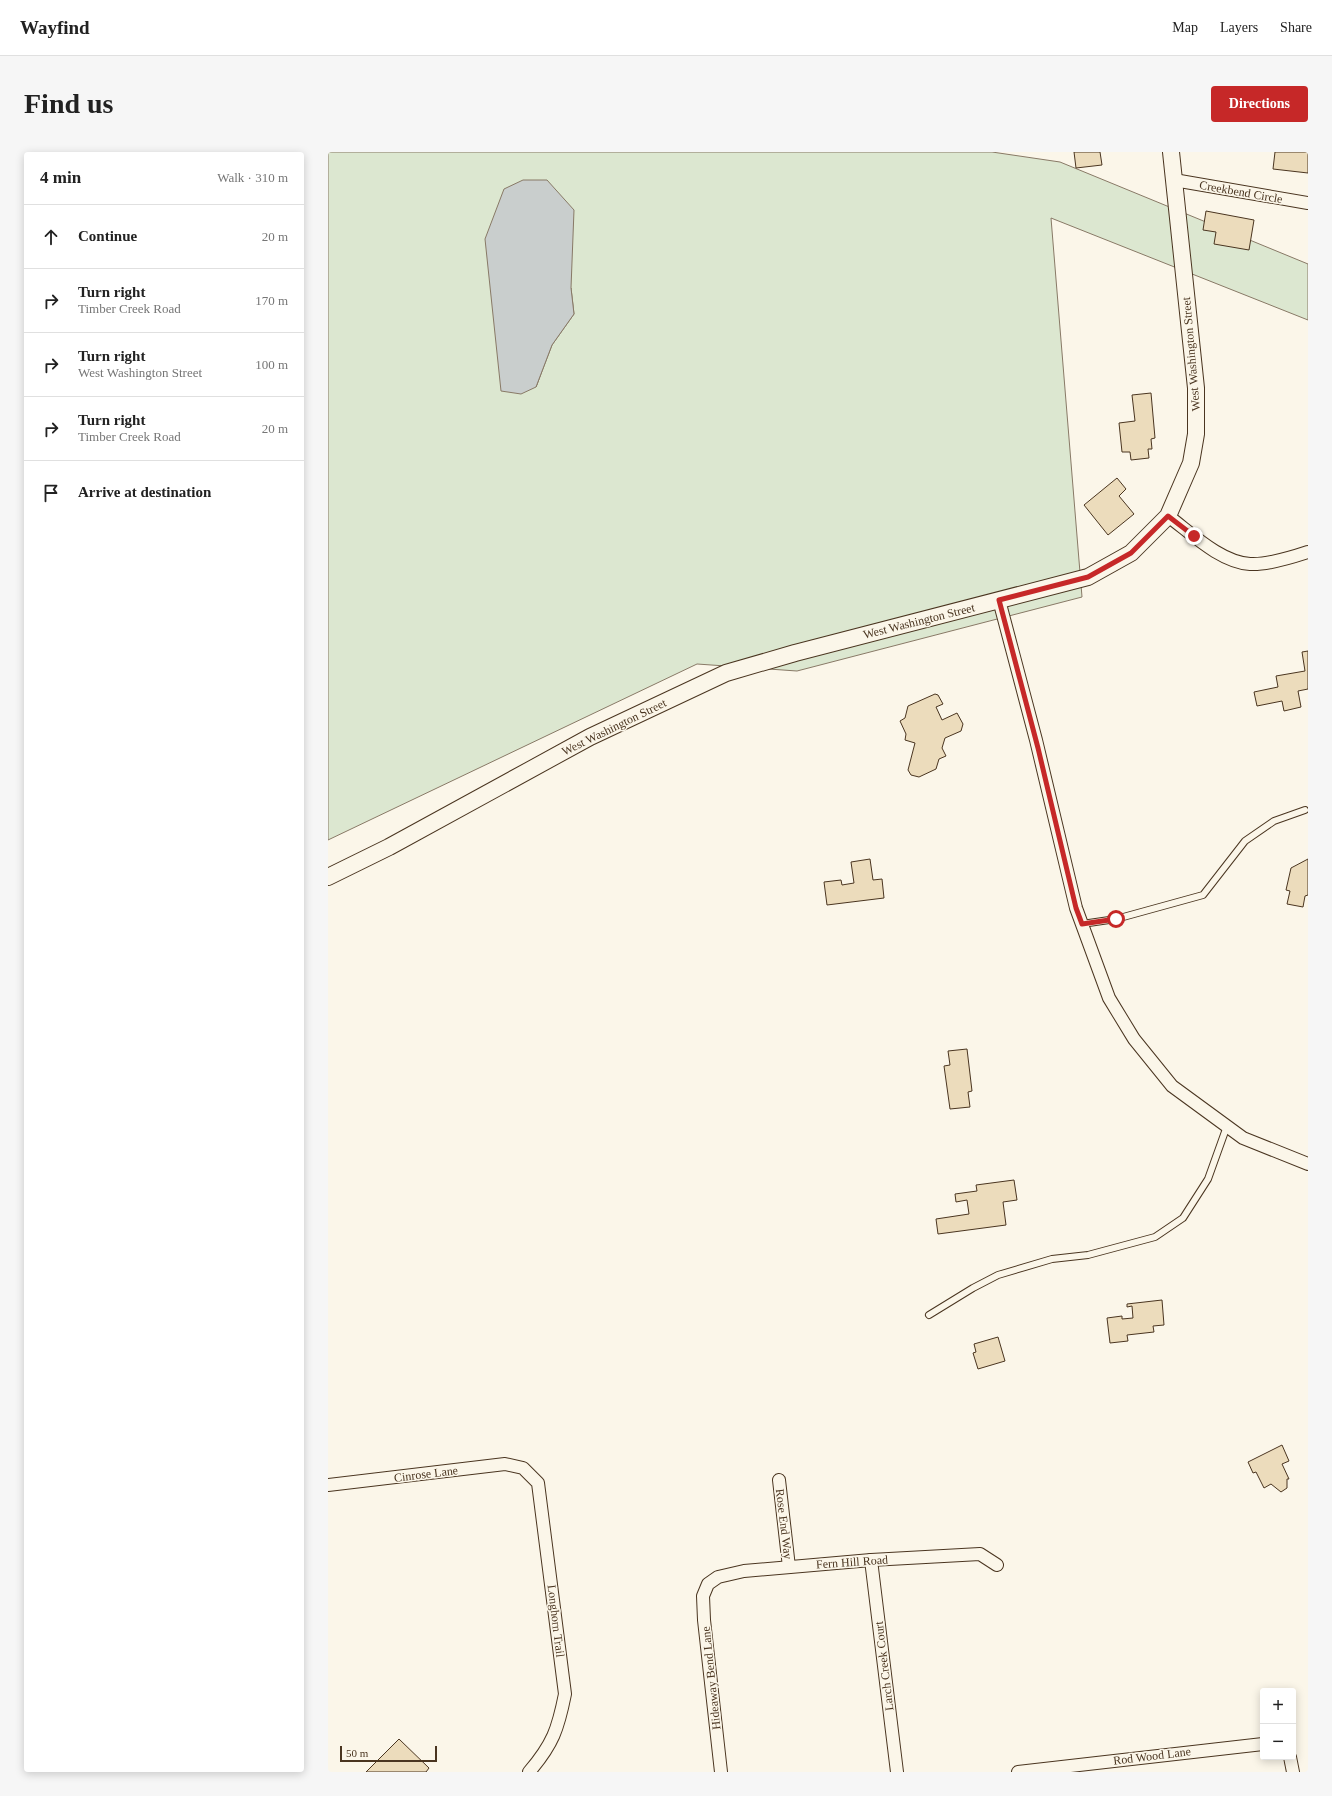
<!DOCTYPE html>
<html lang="en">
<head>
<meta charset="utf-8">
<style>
  :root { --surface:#fff; --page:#f6f6f6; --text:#222; --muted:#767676; --line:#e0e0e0; --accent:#c62828 }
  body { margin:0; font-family:"Times New Roman",serif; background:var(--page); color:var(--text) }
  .controls { position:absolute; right:12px; bottom:12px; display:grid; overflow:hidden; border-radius:4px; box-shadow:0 2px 10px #0003 }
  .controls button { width:36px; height:36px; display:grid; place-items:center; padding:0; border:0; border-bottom:1px solid var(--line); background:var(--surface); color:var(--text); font:20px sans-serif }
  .scale { position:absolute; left:12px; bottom:10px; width:97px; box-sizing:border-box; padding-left:4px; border:2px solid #4a3520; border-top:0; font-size:11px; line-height:14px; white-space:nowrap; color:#4a3520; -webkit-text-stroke:3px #fbf6e9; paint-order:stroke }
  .stop { position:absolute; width:12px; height:12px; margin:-9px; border:3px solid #c62828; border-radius:50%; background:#fff }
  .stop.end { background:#c62828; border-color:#fff; box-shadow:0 1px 4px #0008 }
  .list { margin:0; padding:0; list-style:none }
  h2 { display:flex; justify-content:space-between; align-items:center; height:52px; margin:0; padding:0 16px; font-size:17px }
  h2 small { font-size:13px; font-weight:400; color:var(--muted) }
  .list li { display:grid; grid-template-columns:26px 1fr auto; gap:12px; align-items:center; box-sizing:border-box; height:64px; padding:0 16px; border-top:1px solid var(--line) }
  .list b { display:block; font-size:15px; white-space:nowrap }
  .list p { margin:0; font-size:13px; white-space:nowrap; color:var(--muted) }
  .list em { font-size:13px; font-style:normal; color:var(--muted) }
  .icon { flex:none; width:22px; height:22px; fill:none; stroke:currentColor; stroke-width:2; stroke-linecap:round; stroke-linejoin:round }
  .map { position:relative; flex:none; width:980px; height:1620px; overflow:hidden; border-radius:4px }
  header { display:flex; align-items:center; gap:24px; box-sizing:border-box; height:56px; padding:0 20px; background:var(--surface); border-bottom:1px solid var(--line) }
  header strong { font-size:19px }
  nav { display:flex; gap:22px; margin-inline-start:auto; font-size:14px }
  .intro { display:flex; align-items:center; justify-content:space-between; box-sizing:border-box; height:96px; padding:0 24px }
  h1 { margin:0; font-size:28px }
  .button { padding:10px 18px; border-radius:4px; background:var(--accent); color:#fff; font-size:14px; font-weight:700 }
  main { display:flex; gap:24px; padding:0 24px }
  aside { flex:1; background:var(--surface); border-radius:4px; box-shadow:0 2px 10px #0003 }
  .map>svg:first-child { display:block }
  .green { fill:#dce7d0; stroke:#887966; fill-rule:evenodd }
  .water { fill:#c9cecd; stroke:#887966 }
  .building { fill:#ecdcbc; stroke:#4a3520 }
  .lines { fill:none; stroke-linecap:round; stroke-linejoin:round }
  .lane-casing { stroke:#4a3520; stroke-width:8 }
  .street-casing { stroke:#4a3520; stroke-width:14 }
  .secondary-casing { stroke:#4a3520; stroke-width:18 }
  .lane { stroke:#fbf6e9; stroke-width:6 }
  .street { stroke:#fbf6e9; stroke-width:12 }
  .secondary { stroke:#fbf6e9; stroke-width:16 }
  .route { stroke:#c62828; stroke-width:5 }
  .labels { text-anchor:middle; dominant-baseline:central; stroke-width:3; stroke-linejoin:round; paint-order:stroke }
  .street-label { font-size:12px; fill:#4a3520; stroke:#fbf6e9 }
</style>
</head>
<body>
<header>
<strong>Wayfind</strong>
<nav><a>Map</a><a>Layers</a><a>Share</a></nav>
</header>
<div class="intro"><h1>Find us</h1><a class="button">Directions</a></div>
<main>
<aside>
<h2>4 min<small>Walk · 310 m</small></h2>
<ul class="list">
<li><svg class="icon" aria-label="ahead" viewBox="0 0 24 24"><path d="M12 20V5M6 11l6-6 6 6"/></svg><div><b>Continue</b></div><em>20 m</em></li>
<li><svg class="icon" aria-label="right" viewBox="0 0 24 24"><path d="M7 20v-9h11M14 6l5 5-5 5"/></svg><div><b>Turn right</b><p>Timber Creek Road</p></div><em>170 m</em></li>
<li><svg class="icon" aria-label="right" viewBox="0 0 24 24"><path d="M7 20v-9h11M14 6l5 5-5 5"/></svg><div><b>Turn right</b><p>West Washington Street</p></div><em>100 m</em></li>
<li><svg class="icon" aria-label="right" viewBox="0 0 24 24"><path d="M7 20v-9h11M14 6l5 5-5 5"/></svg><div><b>Turn right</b><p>Timber Creek Road</p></div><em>20 m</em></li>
<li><svg class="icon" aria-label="arrive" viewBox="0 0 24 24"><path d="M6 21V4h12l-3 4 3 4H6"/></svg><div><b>Arrive at destination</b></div></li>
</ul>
</aside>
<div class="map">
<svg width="980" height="1620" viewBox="0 0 980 1620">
  <rect width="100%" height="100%" fill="#fbf6e9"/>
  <path class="green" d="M0,0H664L732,10L980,112V168L723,66L754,445L469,519L369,512L0,688ZM243,136L246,162L224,193L208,235Z"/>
  <path class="water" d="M195,28H219L246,58L243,136L246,162L224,193L208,235L193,242L173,239L157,87L176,37Z"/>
  <g class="building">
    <path d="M746,0H772L774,13L748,16Z"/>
    <path d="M947,0H980V21L945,17Z"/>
    <path d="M878,59L926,68L921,98L886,92L888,80L875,78Z"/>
    <path d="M823,241L827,286L823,287L824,297H820L821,306L803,308L802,300H794L791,271L807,269L804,243Z"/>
    <path d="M789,326L798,337L791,344L806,362L780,383L756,353Z"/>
    <path d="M980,499V537L970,539L973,555L956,559L954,549L929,554L926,540L950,535L948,524L977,519L974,500Z"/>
    <path d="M607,542L610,543L615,552L608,555L614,568L629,561L635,572L633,579L617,586L614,596L618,604L611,607L608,617L591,625L583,623L580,618L587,591L577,588L578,582L572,569L577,566L580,554Z"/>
    <path d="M542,707L545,728L554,727L556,746L499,753L496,730L513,728L514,733L526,731L523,710Z"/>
    <path d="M980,707V743L977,744L975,755L959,752L962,739L958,738L963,716Z"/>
    <path d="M639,897L644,939L640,940L642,955L622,957L616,914L622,913L620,899Z"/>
    <path d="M686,1028L689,1048L675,1050L678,1073L610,1082L608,1067L641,1062L639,1048L628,1050L627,1042L649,1039L648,1033Z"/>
    <path d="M834,1148L836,1173L825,1174L826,1180L799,1183L800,1189L782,1191L779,1166L794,1164V1167L805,1166L804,1154L799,1155V1152Z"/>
    <path d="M670,1185L677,1209L650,1217L645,1201L648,1200L646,1192Z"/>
    <path d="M954,1293L961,1309L954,1312L961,1327H959V1336L953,1340L943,1332L936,1336L928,1320L925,1321L920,1310Z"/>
    <path d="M71,1587L101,1616L98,1620H38Z"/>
  </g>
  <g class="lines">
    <defs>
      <g id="lane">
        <path d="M754,772L788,767L875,743L917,689L946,669L977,658"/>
        <path d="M601,1163L645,1136L670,1123L724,1107L760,1103L827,1085L855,1066L880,1027L899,974"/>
      </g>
      <g id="street">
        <path d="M846,28L980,51"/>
        <path d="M840,364C863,381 892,410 922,412C938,413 965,405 980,400"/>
        <path d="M671,448L708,588L748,756L781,846L806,887L844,934L915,986L980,1012"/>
        <path d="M451,1328L461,1415"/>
        <path d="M0,1333L177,1312L195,1316L210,1331L237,1542C230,1577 225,1592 201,1620"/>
        <path d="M543,1408L569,1620"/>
        <path d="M962,1605L965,1620"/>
        <path d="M393,1620L376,1468L375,1444L380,1432L390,1425L416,1419L543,1408L652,1402L669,1413"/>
        <path d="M690,1620L935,1592"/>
      </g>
      <path id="secondary" d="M0,725L61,695L262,585L398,521L467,501L760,425L803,401L840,364L863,311L868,282V236L843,0"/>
    </defs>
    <use href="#lane" class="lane-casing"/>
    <use href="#street" class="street-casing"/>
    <use href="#secondary" class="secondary-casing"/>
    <use href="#lane" class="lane"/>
    <use href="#street" class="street"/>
    <use href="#secondary" class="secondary"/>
  </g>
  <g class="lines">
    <path class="route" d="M788,767L754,772L748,756L710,596L671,448L760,425L803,401L840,364L866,384"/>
  </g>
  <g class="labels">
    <g class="street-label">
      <text transform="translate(913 40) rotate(10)">Creekbend Circle</text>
      <text transform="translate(863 202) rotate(-95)">West Washington Street</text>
      <text transform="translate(591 469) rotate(-14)">West Washington Street</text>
      <text transform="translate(286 575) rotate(-26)">West Washington Street</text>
      <text transform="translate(98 1322) rotate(-7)">Cinrose Lane</text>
      <text transform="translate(456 1372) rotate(83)">Rose End Way</text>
      <text transform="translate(524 1410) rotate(-4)">Fern Hill Road</text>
      <text transform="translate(228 1469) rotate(83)">Longhorn Trail</text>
      <text transform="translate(556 1514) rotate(-97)">Larch Creek Court</text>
      <text transform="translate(383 1526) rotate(-96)">Hideaway Bend Lane</text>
      <text transform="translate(824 1604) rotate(-7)">Rod Wood Lane</text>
    </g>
  </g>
</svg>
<div class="controls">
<button>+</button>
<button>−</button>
</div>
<div class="scale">50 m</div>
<div class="stop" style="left:788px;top:767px"></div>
<div class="stop end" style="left:866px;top:384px"></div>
</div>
</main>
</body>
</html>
